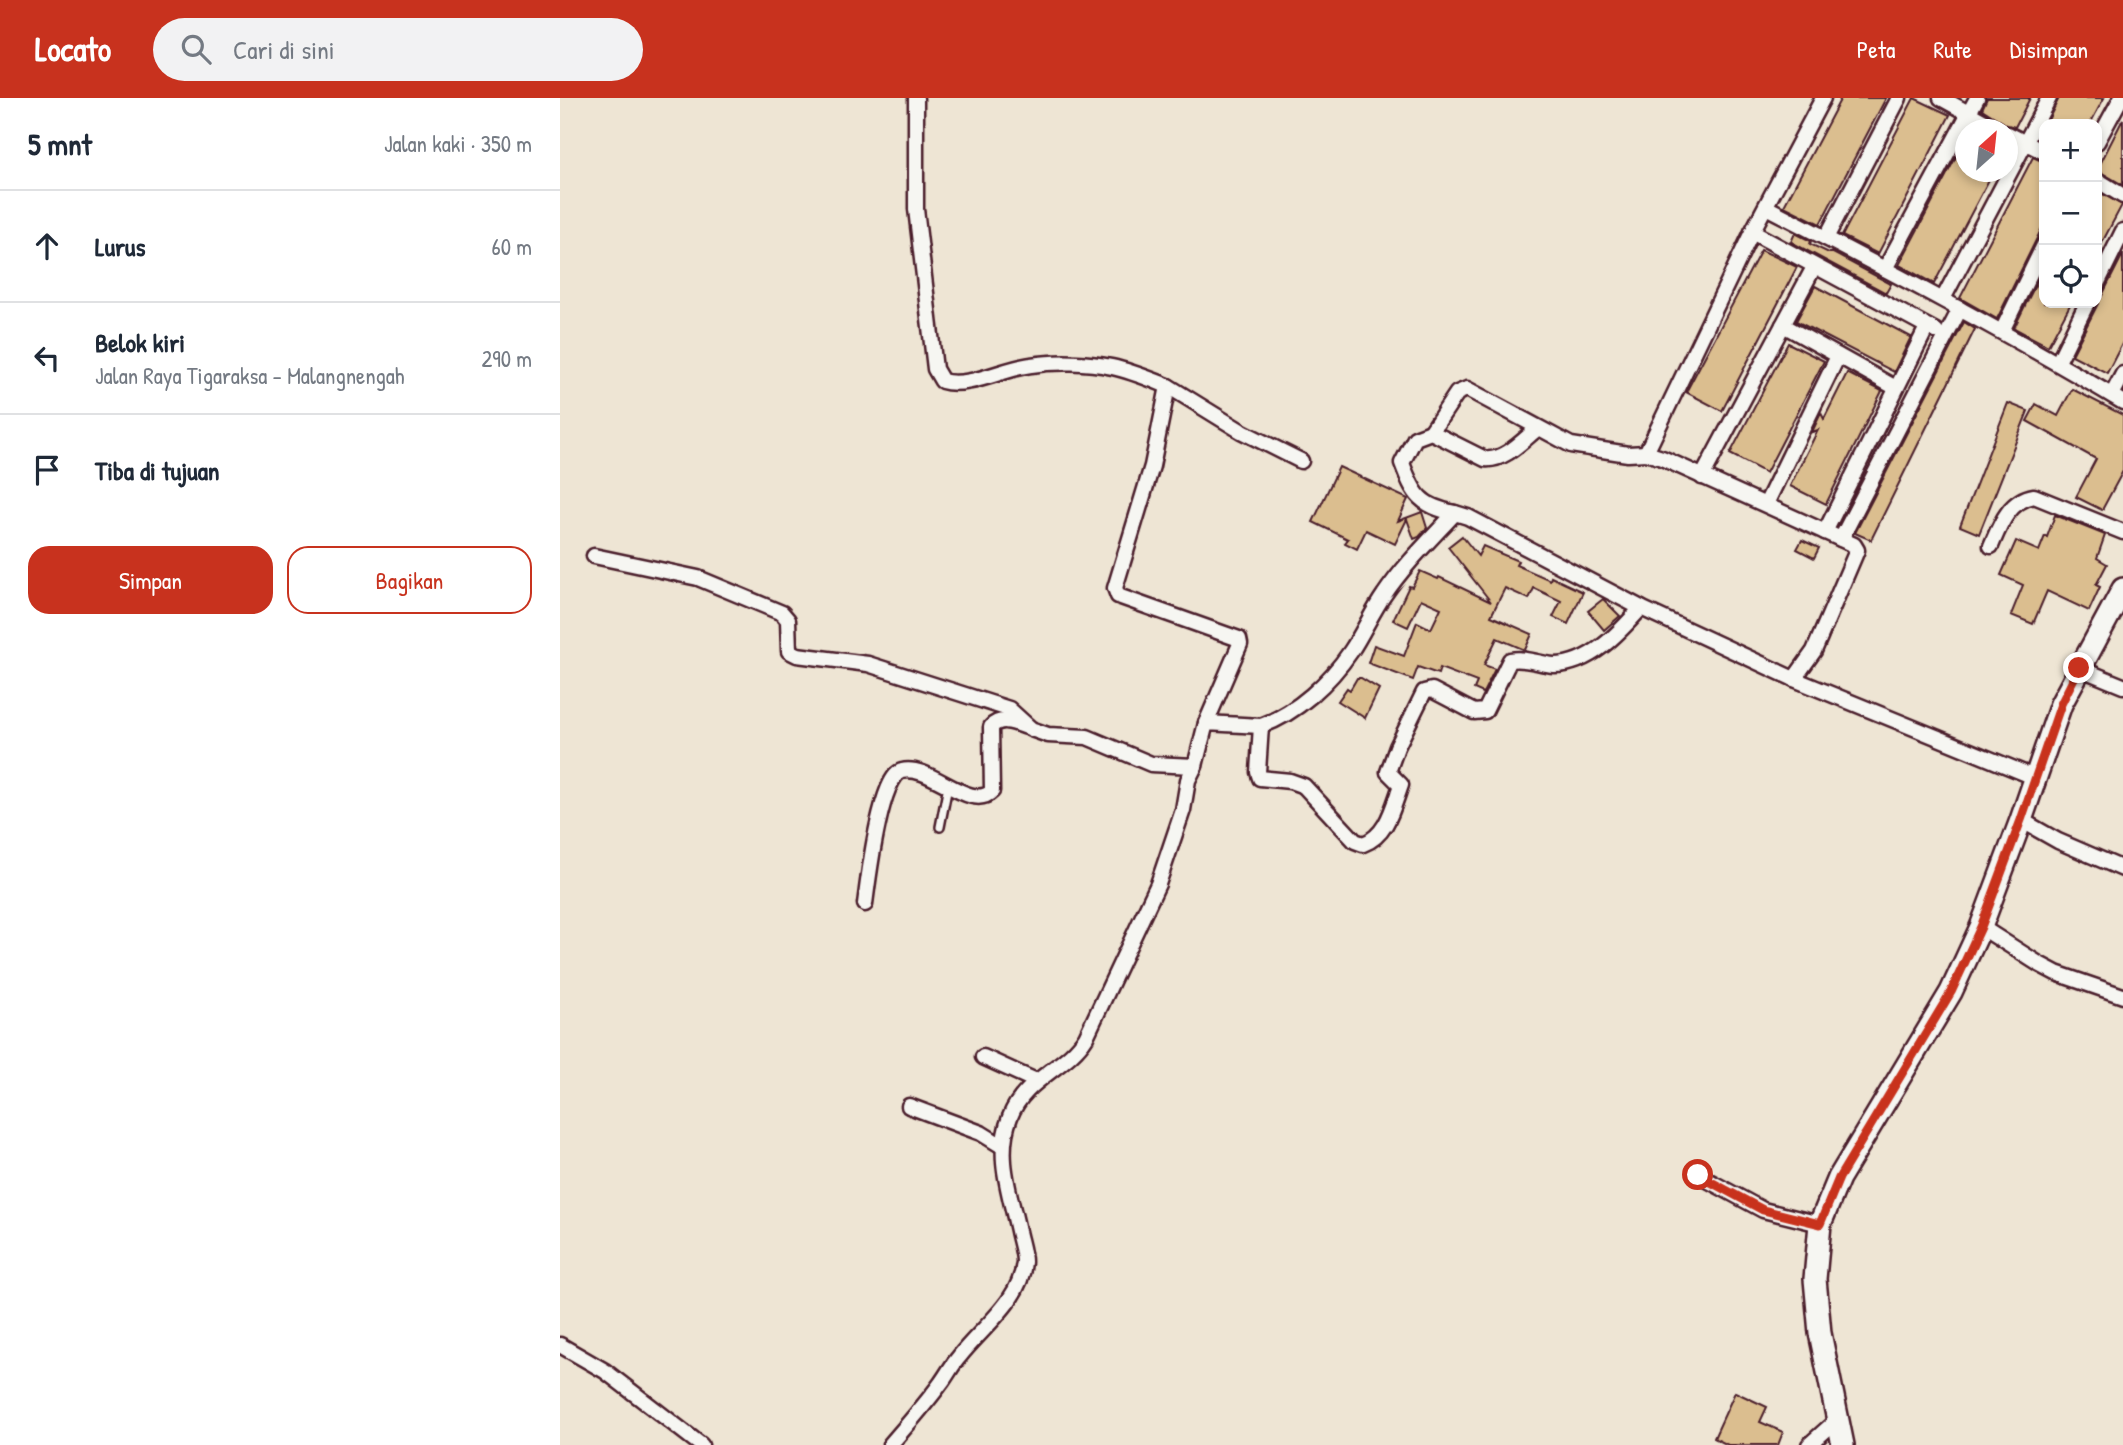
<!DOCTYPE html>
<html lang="id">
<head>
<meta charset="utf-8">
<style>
  :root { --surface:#fff; --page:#f2f2f3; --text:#1f2937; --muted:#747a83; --line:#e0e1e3; --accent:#c8321e }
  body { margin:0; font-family:"Patrick Hand",sans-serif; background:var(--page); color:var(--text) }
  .controls { position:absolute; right:21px; top:21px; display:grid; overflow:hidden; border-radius:14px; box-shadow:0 4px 10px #0003 }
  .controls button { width:63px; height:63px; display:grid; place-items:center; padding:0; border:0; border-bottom:2px solid var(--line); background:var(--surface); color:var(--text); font:35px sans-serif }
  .compass { position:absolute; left:1395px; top:21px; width:63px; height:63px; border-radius:50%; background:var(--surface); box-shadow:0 4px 10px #0003; rotate:27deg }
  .stop { position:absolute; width:21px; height:21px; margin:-16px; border:5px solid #c8321e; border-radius:50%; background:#fff }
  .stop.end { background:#c8321e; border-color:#fff; box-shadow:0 2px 7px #0008 }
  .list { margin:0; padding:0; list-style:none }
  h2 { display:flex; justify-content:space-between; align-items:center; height:91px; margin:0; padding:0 28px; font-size:30px }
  h2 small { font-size:23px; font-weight:400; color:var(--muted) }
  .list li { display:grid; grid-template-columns:46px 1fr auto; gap:21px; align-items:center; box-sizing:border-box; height:112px; padding:0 28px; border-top:2px solid var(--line) }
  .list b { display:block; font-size:26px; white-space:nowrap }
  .list p { margin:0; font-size:23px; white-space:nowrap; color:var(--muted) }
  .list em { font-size:23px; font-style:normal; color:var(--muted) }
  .actions { display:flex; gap:14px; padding:21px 28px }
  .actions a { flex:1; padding:16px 0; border:2px solid var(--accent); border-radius:21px; text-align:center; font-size:24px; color:var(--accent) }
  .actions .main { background:var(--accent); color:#fff }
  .icon { flex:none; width:38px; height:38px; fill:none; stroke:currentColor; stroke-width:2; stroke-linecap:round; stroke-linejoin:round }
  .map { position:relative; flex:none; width:1563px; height:1347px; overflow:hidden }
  header { display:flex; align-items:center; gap:42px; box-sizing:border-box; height:98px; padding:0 35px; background:var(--accent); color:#fff }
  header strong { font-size:33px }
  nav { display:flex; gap:38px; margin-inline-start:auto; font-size:24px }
  .search { width:490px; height:63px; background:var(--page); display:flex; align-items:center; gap:18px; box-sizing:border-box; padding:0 24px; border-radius:38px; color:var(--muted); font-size:26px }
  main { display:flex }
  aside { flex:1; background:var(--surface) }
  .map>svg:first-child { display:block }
  .building { fill:#dbbe8f; stroke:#4a1f2b; stroke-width:2 }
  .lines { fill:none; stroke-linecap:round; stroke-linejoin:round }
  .lane-casing { stroke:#4a1f2b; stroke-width:12 }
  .street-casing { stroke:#4a1f2b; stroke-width:19 }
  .primary-casing { stroke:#4a1f2b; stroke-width:26 }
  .lane { stroke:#f6f6f2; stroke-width:7 }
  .street { stroke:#f6f6f2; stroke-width:14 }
  .primary { stroke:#f6f6f2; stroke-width:21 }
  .route { stroke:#c8321e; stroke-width:9 }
</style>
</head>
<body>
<header>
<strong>Locato</strong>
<div class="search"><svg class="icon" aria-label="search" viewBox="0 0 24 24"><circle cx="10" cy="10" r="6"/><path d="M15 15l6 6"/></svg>Cari di sini</div>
<nav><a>Peta</a><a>Rute</a><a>Disimpan</a></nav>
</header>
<main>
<aside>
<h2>5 mnt<small>Jalan kaki · 350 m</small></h2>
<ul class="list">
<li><svg class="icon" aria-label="ahead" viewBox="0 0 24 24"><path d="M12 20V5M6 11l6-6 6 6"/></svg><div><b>Lurus</b></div><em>60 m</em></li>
<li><svg class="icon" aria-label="left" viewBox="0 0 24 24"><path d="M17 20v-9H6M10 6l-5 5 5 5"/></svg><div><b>Belok kiri</b><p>Jalan Raya Tigaraksa - Malangnengah</p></div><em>290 m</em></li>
<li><svg class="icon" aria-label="arrive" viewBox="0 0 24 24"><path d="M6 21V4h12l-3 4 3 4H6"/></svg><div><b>Tiba di tujuan</b></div></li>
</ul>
<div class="actions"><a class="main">Simpan</a><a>Bagikan</a></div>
</aside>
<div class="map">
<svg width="1563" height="1347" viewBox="0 0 1563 1347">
  <rect width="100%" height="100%" fill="#eee5d4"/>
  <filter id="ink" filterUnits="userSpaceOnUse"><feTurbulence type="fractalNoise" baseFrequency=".0143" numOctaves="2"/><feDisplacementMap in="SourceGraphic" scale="14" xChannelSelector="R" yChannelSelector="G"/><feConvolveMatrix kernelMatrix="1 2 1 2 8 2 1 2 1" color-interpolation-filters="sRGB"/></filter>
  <g filter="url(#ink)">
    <g class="building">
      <path d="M1281,0H1326L1260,126L1224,108Z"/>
      <path d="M1354,0L1390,17L1318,156L1282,138Z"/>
      <path d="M1427,0H1470L1455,29L1447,27L1422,11Z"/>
      <path d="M1499,0H1544L1530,26H1486Z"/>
      <path d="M1563,21V87L1537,72Z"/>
      <path d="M1405,42V74H1433L1374,186L1339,167Z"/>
      <path d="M1473,59L1484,64V126L1437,221L1400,200Z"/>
      <path d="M1537,93L1562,107L1537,154Z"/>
      <path d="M1235,135L1251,143L1250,146L1269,155H1273L1331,186L1326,195L1231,144Z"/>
      <path d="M1201,152L1237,169L1162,313L1126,294Z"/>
      <path d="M1563,156V244L1547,275L1512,257Z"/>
      <path d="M1484,169V205H1511L1488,248L1454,230Z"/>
      <path d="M1255,188L1351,239L1334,274L1236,223Z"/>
      <path d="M1404,224L1415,231L1311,442L1295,435Z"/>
      <path d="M1228,245L1264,263L1206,375L1170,356Z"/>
      <path d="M1287,275L1322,293L1266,406L1230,388L1258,332L1252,334L1261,315L1264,321Z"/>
      <path d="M1512,291L1563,317V373L1542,412L1516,399L1536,361L1467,323L1476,306L1498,318Z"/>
      <path d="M1448,305L1468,313L1419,436L1400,428Z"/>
      <path d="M779,369L848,401L838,423L862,414L867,430L859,439L854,441L847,421L835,446L806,432L797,451L785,445L788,441L753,424Z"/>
      <path d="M1495,417L1545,437L1537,460L1547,466L1536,487L1540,489L1529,513L1487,493L1473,526L1451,517L1463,487L1441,477L1456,443L1479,453L1485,438L1487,439Z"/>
      <path d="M902,438L918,458L923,448L958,463L956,467L990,482L991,479L1023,494L1008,526L993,519L1001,503L974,490L969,501L945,490L931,518L972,536L965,552L937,540L924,567L935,571L923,595L914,591L917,584L880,570L878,576L858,569L853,582L808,565L814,547L844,558L857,524L871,531L881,510L861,501L848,529L833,522L849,488L852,489L860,473L878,481L879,479L931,504L888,449Z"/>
      <path d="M1242,442L1259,450L1254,460L1237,451Z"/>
      <path d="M1043,501L1060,518L1044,532L1028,513Z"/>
      <path d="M797,580H801L819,591L805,620L778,603L787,590L790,592Z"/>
      <path d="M1175,1294L1207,1309L1200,1324L1223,1334L1218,1347H1168L1154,1340Z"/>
    </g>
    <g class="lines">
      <defs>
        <path id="lane" d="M380,729L388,688"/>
        <g id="street">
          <path d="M356,0V111L375,271L382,283C408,291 444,270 471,267C496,263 527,264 552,269C571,273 590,281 608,288"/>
          <path d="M1381,0L1439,32"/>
          <path d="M1448,36L1484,54"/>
          <path d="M1537,44L1561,0"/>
          <path d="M1537,82L1563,98"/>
          <path d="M1206,109C1326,171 1446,234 1563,304"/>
          <path d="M1192,134L1376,233"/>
          <path d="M1266,140L1339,0"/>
          <path d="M1325,171L1417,0"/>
          <path d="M1537,186L1563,133"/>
          <path d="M1383,201L1489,0"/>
          <path d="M1223,227L1336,290"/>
          <path d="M1442,233L1484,147"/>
          <path d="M1498,264L1527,205"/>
          <path d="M1552,297L1563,276"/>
          <path d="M871,334L897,295L907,291L1011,347L1068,356L1086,355"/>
          <path d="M1142,379L1254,169"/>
          <path d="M1206,406L1278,258"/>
          <path d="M895,415C860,408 854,397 842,365L855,340L871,334L925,361C945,363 963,342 978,330"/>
          <path d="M1265,434L1367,229"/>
          <path d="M1281,441L1400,211"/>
          <path d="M1431,448C1440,427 1449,402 1474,398L1563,434"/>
          <path d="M34,458L138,480L222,515L228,522L229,553L237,557L308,566L449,611L471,631L488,637L527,639L591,666L635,668L646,625L701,628C737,615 770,584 791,553C803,535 812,514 824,497C844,467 871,441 895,415L908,419L1081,510L1234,581L1474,679"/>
          <path d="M1519,570L1563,588"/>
          <path d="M1234,581L1254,553L1295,457L1297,452L1294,447L1102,360L1086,355L1192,134L1263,0"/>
          <path d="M646,625L680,546L679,541L558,498L555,490L592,368L608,288L681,333L741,363"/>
          <path d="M701,628L698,674L700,680L730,683L744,688L795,743L803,746C827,738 833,709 841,687L828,674L837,649L864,594L872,592L914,614L925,613L950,562C966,559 979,566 994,567C1030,567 1060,534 1081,510"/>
          <path d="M1461,722L1498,743L1563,771"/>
          <path d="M305,806C308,784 320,678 342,673C369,665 411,715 432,693L431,629C441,618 455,625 467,629"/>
          <path d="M1421,829L1479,866L1496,875L1563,898"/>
          <path d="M423,959L476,983"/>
          <path d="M349,1008L421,1035L442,1048"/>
          <path d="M1138,1077L1203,1112L1260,1126"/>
          <path d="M0,1247L45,1273L141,1347"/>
          <path d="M330,1347C347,1327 365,1307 381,1285C387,1277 392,1267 399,1259C421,1230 461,1203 464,1164C464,1154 460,1143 458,1133C450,1095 435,1057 450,1019C464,981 507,970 526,939L598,786L623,712L628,682L635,668"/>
          <path d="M1249,1347L1278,1321"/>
        </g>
        <path id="primary" d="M1283,1347L1260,1235L1255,1181L1260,1126L1279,1080L1391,894L1421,829L1461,722L1501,606L1563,491"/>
      </defs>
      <use href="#lane" class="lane-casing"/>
      <use href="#street" class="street-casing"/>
      <use href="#primary" class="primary-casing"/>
      <use href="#lane" class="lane"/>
      <use href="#street" class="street"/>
      <use href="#primary" class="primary"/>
    </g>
  </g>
  <g class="lines" filter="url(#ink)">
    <path class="route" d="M1138,1077L1203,1112L1260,1126L1279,1080L1391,894L1421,829L1461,722L1501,606L1519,570"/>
  </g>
</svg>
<div class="controls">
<button>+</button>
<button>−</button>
<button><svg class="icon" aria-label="locate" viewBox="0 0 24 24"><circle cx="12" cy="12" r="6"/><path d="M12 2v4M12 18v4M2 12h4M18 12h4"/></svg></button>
</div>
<svg class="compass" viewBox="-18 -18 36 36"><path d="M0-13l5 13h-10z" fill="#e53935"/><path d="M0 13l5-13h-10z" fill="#747a83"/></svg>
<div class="stop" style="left:1138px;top:1077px"></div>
<div class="stop end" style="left:1519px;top:570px"></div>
</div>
</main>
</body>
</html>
